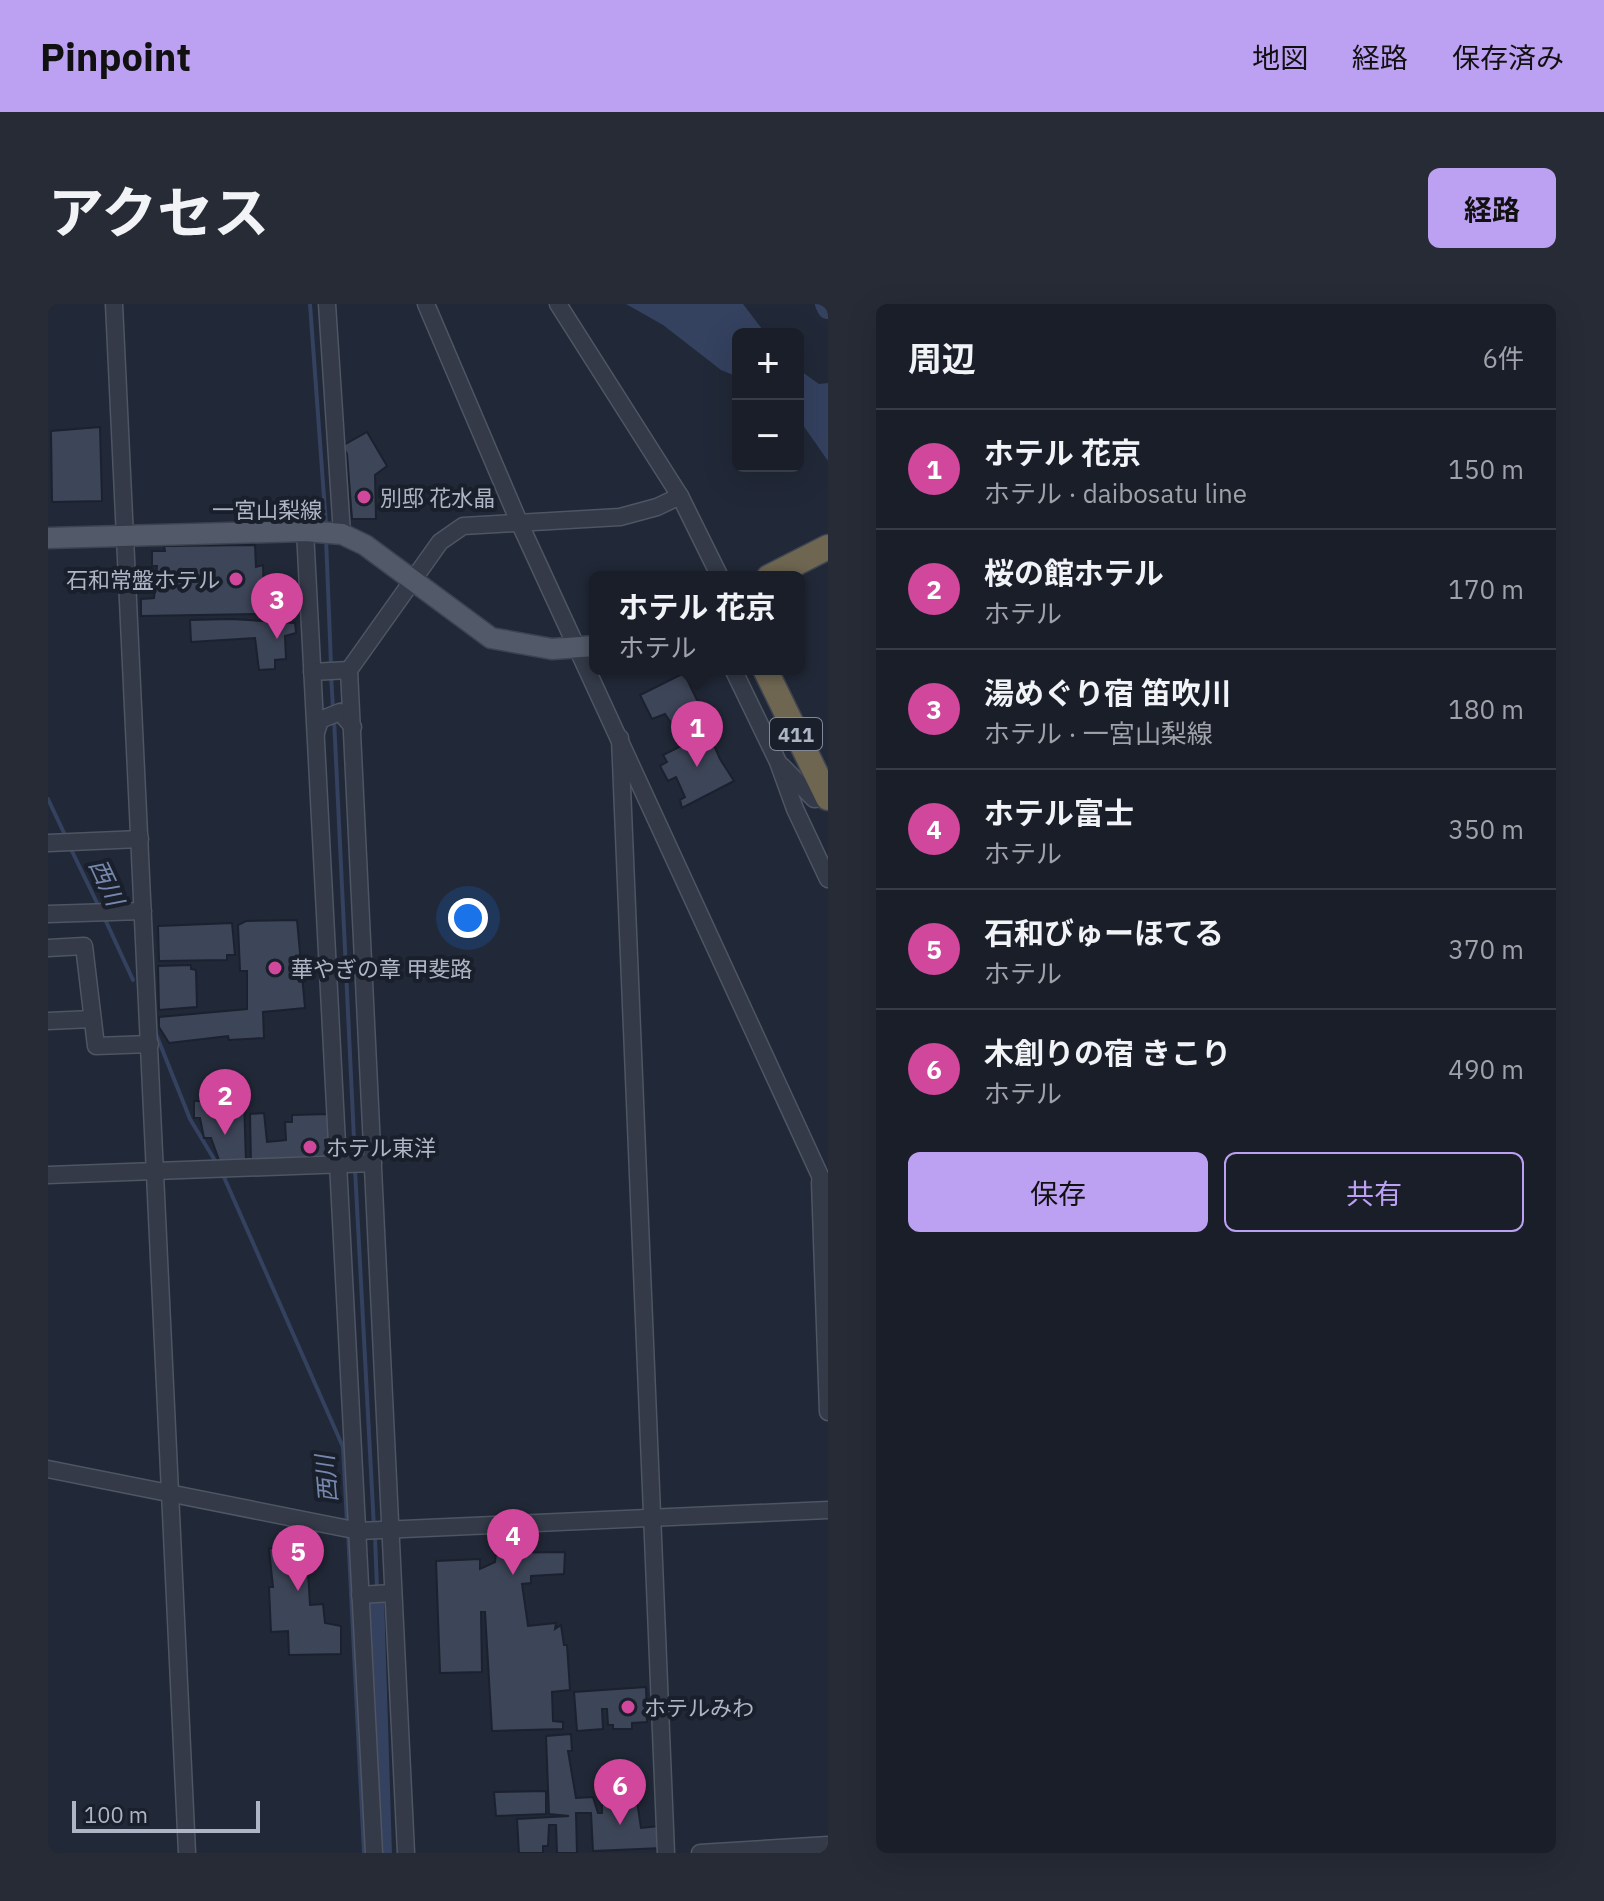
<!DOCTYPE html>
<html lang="ja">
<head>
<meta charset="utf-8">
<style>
  :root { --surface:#191e29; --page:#262b35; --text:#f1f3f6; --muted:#9fa2a8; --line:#373c46; --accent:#bca0f2 }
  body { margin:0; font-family:"IBM Plex Sans","Noto Sans JP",sans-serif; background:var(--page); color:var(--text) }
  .controls { position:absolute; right:24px; top:24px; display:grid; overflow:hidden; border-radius:12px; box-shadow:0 8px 32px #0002 }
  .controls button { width:72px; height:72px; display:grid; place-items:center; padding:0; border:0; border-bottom:2px solid var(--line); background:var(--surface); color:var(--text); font:40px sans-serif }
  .scale { position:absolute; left:24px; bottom:20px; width:188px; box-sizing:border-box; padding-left:8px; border:4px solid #aeb5c5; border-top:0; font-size:22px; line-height:28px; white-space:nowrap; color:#aeb5c5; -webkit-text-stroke:6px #1a1f2c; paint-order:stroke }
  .you { position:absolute; left:420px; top:614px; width:28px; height:28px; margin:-20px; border:6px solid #fff; border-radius:50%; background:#1a73e8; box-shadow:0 0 0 12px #1a73e833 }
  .badge { display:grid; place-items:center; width:52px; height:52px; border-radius:50%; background:var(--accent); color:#fff; font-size:26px; font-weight:700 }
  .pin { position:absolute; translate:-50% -66px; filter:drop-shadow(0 2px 4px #0008) }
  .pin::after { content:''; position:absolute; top:42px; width:28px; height:24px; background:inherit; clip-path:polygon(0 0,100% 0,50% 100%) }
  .popup { position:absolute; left:541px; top:267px; width:216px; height:104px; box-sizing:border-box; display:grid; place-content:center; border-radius:12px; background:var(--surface); filter:drop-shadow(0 2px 6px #0005); font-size:26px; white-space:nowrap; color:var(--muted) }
  .popup b { font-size:30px; color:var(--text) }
  .popup::after { content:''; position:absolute; left:50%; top:100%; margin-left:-16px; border:16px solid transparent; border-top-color:var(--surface) }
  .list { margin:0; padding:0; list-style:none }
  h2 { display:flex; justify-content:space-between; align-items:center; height:104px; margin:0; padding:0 32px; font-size:34px }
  h2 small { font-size:26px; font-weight:400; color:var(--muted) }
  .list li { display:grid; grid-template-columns:52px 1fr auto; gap:24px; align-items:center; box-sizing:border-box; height:120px; padding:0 32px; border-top:2px solid var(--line) }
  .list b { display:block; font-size:30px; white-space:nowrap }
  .list p { margin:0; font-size:26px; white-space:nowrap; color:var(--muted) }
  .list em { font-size:26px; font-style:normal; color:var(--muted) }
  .actions { display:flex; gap:16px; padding:24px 32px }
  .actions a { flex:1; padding:18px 0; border:2px solid var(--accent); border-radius:12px; text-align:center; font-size:28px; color:var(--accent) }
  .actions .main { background:var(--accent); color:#111 }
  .map { position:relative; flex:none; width:780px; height:1549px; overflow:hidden; border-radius:12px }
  header { display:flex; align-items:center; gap:48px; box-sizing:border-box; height:112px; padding:0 40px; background:var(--accent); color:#111 }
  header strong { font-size:38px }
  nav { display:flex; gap:44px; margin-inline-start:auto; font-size:28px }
  .intro { display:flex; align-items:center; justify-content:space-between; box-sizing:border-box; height:192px; padding:0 48px }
  h1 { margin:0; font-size:56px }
  .button { padding:20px 36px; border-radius:12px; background:var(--accent); color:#111; font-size:28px; font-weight:700 }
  main { display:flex; gap:48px; padding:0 48px }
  aside { flex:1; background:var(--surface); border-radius:12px; box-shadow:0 8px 32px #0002 }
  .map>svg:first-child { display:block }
  .water { fill:#34415f }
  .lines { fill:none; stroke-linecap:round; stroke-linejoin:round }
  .stream { stroke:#34415f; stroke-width:4 }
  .river { stroke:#34415f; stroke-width:22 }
  .building { fill:#3d4558; stroke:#1b212e; stroke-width:2 }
  .minor-casing { stroke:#4e5563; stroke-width:19 }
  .major-casing { stroke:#3d4351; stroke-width:23 }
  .highway-casing { stroke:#3e4552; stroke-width:27 }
  .minor { stroke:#343a48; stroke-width:16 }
  .major { stroke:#525968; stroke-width:20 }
  .highway { stroke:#6e6651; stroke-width:24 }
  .hotel-dot { fill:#d1479c; stroke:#1a1f2c; stroke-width:3 }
  .labels { text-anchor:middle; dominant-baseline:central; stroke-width:8; stroke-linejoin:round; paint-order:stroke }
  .shield { fill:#1a1f2c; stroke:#828897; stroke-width:2 }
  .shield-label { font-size:20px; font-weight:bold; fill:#aeb5c5 }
  .poi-label { font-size:22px; fill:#aeb5c5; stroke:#1a1f2c; text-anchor:start }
  .street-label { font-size:22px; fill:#aeb5c5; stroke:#1a1f2c }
  .water-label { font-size:24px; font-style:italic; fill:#7688ad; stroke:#1a1f2c }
</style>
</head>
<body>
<header>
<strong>Pinpoint</strong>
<nav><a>地図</a><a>経路</a><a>保存済み</a></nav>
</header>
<div class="intro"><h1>アクセス</h1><a class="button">経路</a></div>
<main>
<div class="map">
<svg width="780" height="1549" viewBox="0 0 780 1549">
  <rect width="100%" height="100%" fill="#212837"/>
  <g class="water">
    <path d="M578,0H695L718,30H690V73L673,66L615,21Z"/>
    <path d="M750,65L771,80L780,79V157L750,114Z"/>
    <path d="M336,1292L344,1549H329L319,1293Z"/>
  </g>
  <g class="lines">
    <g class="stream">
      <path d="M262,0L278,221"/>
      <path d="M278,234L283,361"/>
      <path d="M283,370L285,405"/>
      <path d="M286,414L307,856"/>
      <path d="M0,495L18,533"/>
      <path d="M21,541L52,605"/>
      <path d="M56,613L85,676"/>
      <path d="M108,730L142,815L166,855"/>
      <path d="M307,865L326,1224"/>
      <path d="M175,871L295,1143L299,1219"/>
      <path d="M300,1228L316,1549"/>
      <path d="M327,1233L329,1284"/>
    </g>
    <path class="river" d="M778,0L780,4"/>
  </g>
  <g class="building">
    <path d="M52,123L54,197L4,198L3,127Z"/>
    <path d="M319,128L339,162L327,171L328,215H304L299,150L294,142Z"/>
    <path d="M207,241L208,263L215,261L216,289L209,290V310L93,312V295L106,294L109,262H104V247H117L116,242Z"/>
    <path d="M183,315L247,319L248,329L237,332L238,355L227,356V365L211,366L207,334L143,338L142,316Z"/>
    <path d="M636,369L665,429L662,432L672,455L686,477L634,504L632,496L637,493L628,473L620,477L612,462L619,458L615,451L637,440L617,410L604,415L592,391Z"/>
    <path d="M249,616L257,704L215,708L216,734L181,736L180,732L121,739L111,723V713L199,705V667H192L190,621L198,617Z"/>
    <path d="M184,619L187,651H179V656L111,657L110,622Z"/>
    <path d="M143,661V665L148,666L149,703L111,706L110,662Z"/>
    <path d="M146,797H196L198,858L172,859L163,834H156L152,814H146Z"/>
    <path d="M216,809L219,838L238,836L237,818H244V811L282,810L283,836H277L279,858L203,860L202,810Z"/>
    <path d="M235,1235H258L262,1301L275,1300L277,1319L293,1322V1350L241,1351L240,1327L223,1328L221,1283H225L221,1245L235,1240Z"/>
    <path d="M517,1248L516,1270L483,1272V1279L474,1280L480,1322L508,1319L507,1325L513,1321L516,1341H519L522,1386L504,1388L505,1417L515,1418V1425L444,1427L437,1308H433L434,1368L392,1369L388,1257L432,1255V1265L447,1258L448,1249Z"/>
    <path d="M598,1383L599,1418L584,1419V1425H565V1421H560L559,1405H554L555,1425L529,1427L526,1388Z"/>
    <path d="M523,1430L524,1447H520L528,1494L545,1493L550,1509H554V1472L585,1470L593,1524L612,1522L614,1544L545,1547L543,1509H528L529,1549H509L508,1521H501L500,1542H495V1549H471L469,1515L521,1512L501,1510L498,1432Z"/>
    <path d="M498,1487V1510L448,1512L446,1488Z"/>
  </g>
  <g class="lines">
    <defs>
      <g id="minor">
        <path d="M66,0L139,1549"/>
        <path d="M279,0L294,230"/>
        <path d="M378,0L471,218L780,889"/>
        <path d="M510,0L632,192L672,273"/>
        <path d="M257,227L326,1549"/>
        <path d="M685,365L730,458L747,505L780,575"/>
        <path d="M264,368L301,366"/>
        <path d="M268,429L272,416L292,408L305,423"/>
        <path d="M572,434L618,1549"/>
        <path d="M734,462L766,495L780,494"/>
        <path d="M0,539L92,535"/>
        <path d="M0,610L95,607"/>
        <path d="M0,644L36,642L48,742L102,740"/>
        <path d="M0,717L44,715"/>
        <path d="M0,871L325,859"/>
        <path d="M772,878L780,1108"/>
        <path d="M0,1165L311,1227L780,1206"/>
        <path d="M312,1291L344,1289"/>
        <path d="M358,1549L301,366L392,238L415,222L572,213L609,203L632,192"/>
        <path d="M652,1549L780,1541"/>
      </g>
      <path id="major" d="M0,234L257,227L294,230L317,241L443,334L504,345L547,342"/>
      <g id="highway">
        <path d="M721,273L780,243"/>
        <path d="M717,365L780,494"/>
      </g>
    </defs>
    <use href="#minor" class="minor-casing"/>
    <use href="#major" class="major-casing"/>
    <use href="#highway" class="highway-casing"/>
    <use href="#minor" class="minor"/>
    <use href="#major" class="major"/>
    <use href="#highway" class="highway"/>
  </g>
  <g class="hotel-dot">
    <circle cx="316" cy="193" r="8"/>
    <circle cx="188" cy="275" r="8"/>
    <circle cx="227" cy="664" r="8"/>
    <circle cx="262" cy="843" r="8"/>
    <circle cx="580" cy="1403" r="8"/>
  </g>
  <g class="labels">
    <rect class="shield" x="722" y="414" width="52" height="32" rx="6"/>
    <g class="shield-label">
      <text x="748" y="430">411</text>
    </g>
    <g class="poi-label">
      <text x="332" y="193">別邸 花水晶</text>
      <text x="172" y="275" text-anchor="end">石和常盤ホテル</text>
      <text x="243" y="664">華やぎの章 甲斐路</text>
      <text x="278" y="843">ホテル東洋</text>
      <text x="596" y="1403">ホテルみわ</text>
    </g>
    <g class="street-label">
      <text x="219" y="205">一宮山梨線</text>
    </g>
    <g class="water-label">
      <text transform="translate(59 578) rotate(65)">西川</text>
      <text transform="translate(278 1175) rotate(-95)">西川</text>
    </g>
  </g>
</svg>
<div class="controls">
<button>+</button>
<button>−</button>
</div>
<div class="scale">100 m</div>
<div class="you"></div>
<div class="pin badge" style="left:649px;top:463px;background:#d1479c">1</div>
<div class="popup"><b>ホテル 花京</b>ホテル</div>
<div class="pin badge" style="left:177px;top:831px;background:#d1479c">2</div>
<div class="pin badge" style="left:229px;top:335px;background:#d1479c">3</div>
<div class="pin badge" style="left:465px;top:1271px;background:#d1479c">4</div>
<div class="pin badge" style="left:250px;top:1287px;background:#d1479c">5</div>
<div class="pin badge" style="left:572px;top:1521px;background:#d1479c">6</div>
</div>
<aside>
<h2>周辺<small>6件</small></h2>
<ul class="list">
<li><span class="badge" style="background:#d1479c">1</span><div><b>ホテル 花京</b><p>ホテル · daibosatu line</p></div><em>150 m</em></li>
<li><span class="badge" style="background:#d1479c">2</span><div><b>桜の館ホテル</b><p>ホテル</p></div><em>170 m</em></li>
<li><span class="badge" style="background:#d1479c">3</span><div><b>湯めぐり宿 笛吹川</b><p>ホテル · 一宮山梨線</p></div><em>180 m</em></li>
<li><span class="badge" style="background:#d1479c">4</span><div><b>ホテル富士</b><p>ホテル</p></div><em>350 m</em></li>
<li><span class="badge" style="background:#d1479c">5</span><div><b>石和びゅーほてる</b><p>ホテル</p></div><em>370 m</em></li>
<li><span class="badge" style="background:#d1479c">6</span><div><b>木創りの宿 きこり</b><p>ホテル</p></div><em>490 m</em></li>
</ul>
<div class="actions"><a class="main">保存</a><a>共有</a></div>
</aside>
</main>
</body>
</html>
